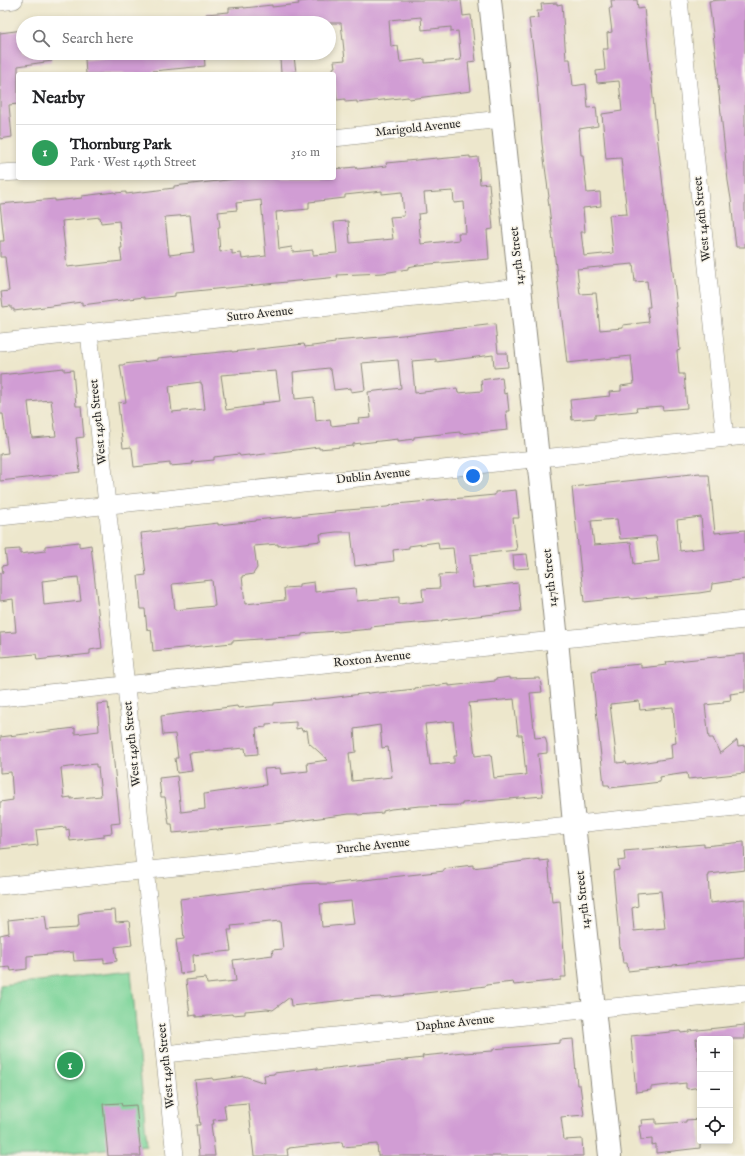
<!DOCTYPE html>
<html lang="en">
<head>
<meta charset="utf-8">
<style>
  :root { --surface:#fff; --page:#f6f6f6; --text:#202124; --muted:#757577; --line:#e0e0e0; --accent:#ea580c }
  body { margin:0; font-family:"IM FELL English",serif; background:var(--page); color:var(--text) }
  .controls { position:absolute; right:12px; bottom:12px; display:grid; overflow:hidden; border-radius:4px; box-shadow:0 2px 6px #0003 }
  .controls button { width:36px; height:36px; display:grid; place-items:center; padding:0; border:0; border-bottom:1px solid var(--line); background:var(--surface); color:var(--text); font:20px sans-serif }
  .you { position:absolute; left:473px; top:476px; width:14px; height:14px; margin:-10px; border:3px solid #fff; border-radius:50%; background:#1a73e8; box-shadow:0 0 0 6px #1a73e833 }
  .badge { display:grid; place-items:center; width:26px; height:26px; border-radius:50%; background:var(--accent); color:#fff; font-size:13px; font-weight:700 }
  .pin { position:absolute; translate:-50% -50%; border:2px solid #fff; box-shadow:0 1px 4px #0006 }
  .list { margin:0; padding:0; list-style:none }
  h2 { display:flex; justify-content:space-between; align-items:center; height:52px; margin:0; padding:0 16px; font-size:17px }
  h2 small { font-size:13px; font-weight:400; color:var(--muted) }
  .list li { display:grid; grid-template-columns:26px 1fr auto; gap:12px; align-items:center; box-sizing:border-box; height:56px; padding:0 16px; border-top:1px solid var(--line) }
  .list b { display:block; font-size:15px; white-space:nowrap }
  .list p { margin:0; font-size:13px; white-space:nowrap; color:var(--muted) }
  .list em { font-size:13px; font-style:normal; color:var(--muted) }
  .icon { flex:none; width:22px; height:22px; fill:none; stroke:currentColor; stroke-width:2; stroke-linecap:round; stroke-linejoin:round }
  .map { position:relative; flex:none; width:745px; height:1156px; overflow:hidden }
  .search { position:absolute; background:var(--surface); box-shadow:0 2px 6px #0003; left:16px; top:16px; width:320px; height:44px; display:flex; align-items:center; gap:10px; box-sizing:border-box; padding:0 14px; border-radius:22px; color:var(--muted); font-size:15px }
  .panel { position:absolute; background:var(--surface); box-shadow:0 2px 6px #0003; left:16px; top:72px; width:320px; height:108px; border-radius:4px }
  .map>svg:first-child { display:block }
  .green { fill:#7cd499; stroke:#548062 }
  .building { fill:#d19dd4; fill-rule:evenodd }
  .lines { fill:none; stroke-linecap:round; stroke-linejoin:round }
  .minor-casing { stroke:#8c897c; stroke-width:18 }
  .tertiary-casing { stroke:#8c897c; stroke-width:24 }
  .minor { stroke:#fff; stroke-width:17 }
  .tertiary { stroke:#fff; stroke-width:22 }
  .labels { text-anchor:middle; dominant-baseline:central; stroke-width:3; stroke-linejoin:round; paint-order:stroke }
  .street-label { font-size:12px; fill:#2b2b2b; stroke:#f7f3e8 }
</style>
</head>
<body>
<div class="map">
<svg width="745" height="1156" viewBox="0 0 745 1156">
  <rect width="100%" height="100%" fill="#f7f3e8"/>
  <filter id="ink" filterUnits="userSpaceOnUse"><feTurbulence type="fractalNoise" baseFrequency=".025" numOctaves="2"/><feDisplacementMap in="SourceGraphic" scale="8" xChannelSelector="R" yChannelSelector="G"/><feConvolveMatrix kernelMatrix="1 2 1 2 8 2 1 2 1" color-interpolation-filters="sRGB"/></filter>
  <filter id="wash" filterUnits="userSpaceOnUse"><feTurbulence type="fractalNoise" baseFrequency=".012" numOctaves="4" result="noise"/><feDisplacementMap in="SourceGraphic" scale="16" xChannelSelector="R" yChannelSelector="G"/><feGaussianBlur stdDeviation="0.9" result="paint"/><feColorMatrix in="noise" values="0 0 0 0 0 0 0 0 0 0 0 0 0 0 0 0 0 1.4 0 .05"/><feComposite in="paint" operator="in"/></filter>
  <g filter="url(#wash)">
    <rect width="100%" height="100%" fill="#ede7cc"/>
    <path class="green" d="M131,971L147,1145L34,1156H0V985Z"/>
    <g id="blocks">
      <g class="building">
        <path d="M314,0H461L463,16L471,15L476,61L468,62L471,91L409,99L408,97L357,103V101L345,102V99L337,100L333,68L335,67L334,61L345,60L341,23H206V14L229,12V8L244,7V8L272,5V7L299,4L298,2ZM421,17L422,30L451,27V32L458,31L461,60L425,63V59L400,62L398,46L391,47L389,20Z"/>
        <path d="M611,0H637L638,9L644,8L655,117L677,307H676L680,350L677,351L679,374H684L687,408L663,410L662,406L636,408L637,411L595,415V418L572,420L570,400L610,396L609,392L621,391V386L634,384L631,356L567,363L548,198L549,197L542,144L536,72L529,19L538,18L537,11H542L541,4L557,3V5L562,4L566,59H570L573,86L586,84L588,108L596,107L598,126L579,129L581,155H583L587,193L600,192L601,206L583,208L585,232H581L584,256L613,253L609,215L627,214L621,158L606,159L602,114L622,111L619,81L597,83L596,71L605,70L603,49H608L607,33L612,32L609,8H612ZM633,264L635,282L647,281L650,307H647L649,322L623,325V328L600,330L596,293L580,294L577,269Z"/>
        <path d="M721,0H745V247H736L734,231L731,199L728,181L717,75L718,74L709,1Z"/>
        <path d="M23,30V53H52V61L18,66V104L9,105L12,137L0,139V33Z"/>
        <path d="M141,53H204L205,66L153,71V74H86L85,59Z"/>
        <path d="M294,57L296,72L281,73L280,59Z"/>
        <path d="M470,156V158L478,157L480,184L489,183L493,229L487,230L489,259L418,265L408,267V269L383,273L337,275L338,277L175,293V296L144,299V297L82,305V302L14,311V309H11V306L3,307L1,292L9,291L5,257H0V241H4L0,204L55,199V201L82,198V196L115,192V193L126,192V194L174,188V186L245,178H334V169L356,167L357,169L387,166L386,163L437,158V159ZM382,191V194L402,192L404,216L390,217L393,239L350,243L348,221L334,222L337,253L313,255V250L293,252L292,247L279,249L276,212L309,209V202L345,198V195ZM453,191L454,203L464,202L466,233H458L459,240L421,244L418,214L426,213L424,193ZM261,200L266,256L242,259L241,253L232,254V250L220,252L218,227H220L218,212L237,210L236,203ZM190,215L194,252L169,255L165,217ZM100,217L101,223L119,221L122,248H120L122,261L67,267L62,221Z"/>
        <path d="M495,324L498,353H507L508,367L494,368L493,355L436,362V359L412,361L415,393L457,388L458,393L482,391L481,380L502,377L504,394L507,393L509,411H506L508,430L478,433V432L460,434V432L414,437V439L398,441V439L353,444V446L319,449V447L249,456V455L240,456L239,454L214,457V460L192,462L193,464L170,466V463L134,467L132,449L131,447L123,448L118,403L126,402L120,365H124V364L158,360V358L232,351V352L304,344L305,347L335,343V341L403,335ZM398,360L401,388L368,392L371,418L358,419L359,423L331,426L330,419L316,421L314,397L295,399L293,372L329,368L330,370H331L334,390L351,388V392L365,390L362,363ZM276,371L280,401L262,403V405L226,410L221,375ZM201,382V384H202L205,409L172,412L169,386Z"/>
        <path d="M64,368V371L73,370L76,406H81L84,437L76,438L80,472L0,481V454L8,453L3,414H0V375ZM51,400L56,436L32,438L28,402Z"/>
        <path d="M700,473V475H709L715,533L745,530V579L712,584L711,591L699,593L631,599L630,597L584,602L572,487ZM701,517L704,548L680,551L677,520ZM617,519L620,539L656,536L659,561L634,564L631,542L594,545L591,521Z"/>
        <path d="M516,490L519,518H513L517,550L470,555L473,588L518,583L521,611L442,620V621L380,626L371,627V629L338,632L337,631L310,633L302,634V636L232,641V643L153,651L151,629L147,630L145,609H141L138,576L146,575L141,533L185,528V527L218,523V525L256,521V520L335,512L334,511L387,507L396,504L495,495V492ZM336,532H351L355,566L394,561L393,550L409,548V546L438,542L439,549L453,548L456,574L439,575L440,588L422,589L423,601L399,604V597L357,601L355,588L315,592L314,582L299,584V587L284,588L285,600L245,604L242,576L253,574L257,568L254,546L278,544V546L321,541L320,534ZM212,580L215,606L175,610L172,584Z"/>
        <path d="M79,542V547L91,545L102,648L90,650V654L37,660L36,654L1,657L0,633L16,632L13,599L0,601V573H3L2,566L7,565L5,550L20,549V554L45,551V546ZM78,577L81,601L44,605L42,581Z"/>
        <path d="M527,554L529,568L514,569L513,555Z"/>
        <path d="M745,654V692L730,694L731,700L723,701V703L705,705L709,738H713L720,754L737,740L738,746L745,745V773L688,779L687,773L659,777L660,782L610,788L609,785H604L592,671L598,670V668L641,664V668L667,665L666,662ZM639,701L640,710L673,707L676,743L671,744L672,758L627,765L626,762L617,763L610,704Z"/>
        <path d="M510,677V679L540,678L542,692L530,693L535,738L545,737L547,744V753L538,754L543,796L462,803V805L420,806L391,809L383,811V813L358,815V814H349L268,825L217,830V829L173,833L172,824H169L165,797H161L159,778L177,776L181,812L205,809L204,794L266,785L264,769L280,768L281,774L308,771L307,763L328,760L309,743L307,730L302,731L301,728L296,729V722L266,724V727L256,728L258,754L246,755L245,748L189,753L192,771L177,773L175,758H178L175,734L163,735L161,716L237,706L238,708L268,705H274V703L329,698L378,692L379,693L415,689V688L449,684V686L495,681V679ZM514,699L518,735H522L526,775L494,778L491,754L475,756L469,703ZM453,721L457,756H454V763L430,765L425,724ZM380,725L382,748L388,747L392,777L352,781L349,753L356,752L354,729Z"/>
        <path d="M108,703L120,823L111,824L112,833L104,834V837L70,841L69,829L66,830V827L36,830L38,845L0,849V802L13,800L11,772L0,773V737L75,728V734L99,731L97,704ZM96,764V767H98L101,796L71,799V797L64,798L61,768Z"/>
        <path d="M744,842L745,870L709,874V876H708L710,903L745,899V958L673,965V966L628,971L627,963H623L621,948H620L613,871L619,870L618,861L625,860L624,851L704,844V846ZM661,891L665,928L634,931L632,908L638,906L637,893Z"/>
        <path d="M539,859V861L548,860L552,902L560,901L566,977H561V980L514,985L513,982L486,985V986L381,998V997L362,998L291,1006L290,997L273,1010L267,1009L245,1011V1014L232,1015V1014L196,1017V1015L190,1016L186,980L206,978L207,984L236,981L233,960L273,955L272,950L283,949L280,921L231,926L232,930H228L231,951L193,955L194,972L180,974L176,940L184,939L180,899L301,884L319,883V884H329L436,872L444,871V869L456,867L473,865V868ZM351,901L354,924L322,927L320,904Z"/>
        <path d="M115,910L116,922L129,921L132,945L115,947L117,961L104,963V959L74,961L73,952L27,956V969L11,971L10,967L0,968V935L9,933L8,920L45,916L47,930L77,928L76,926H79L78,914L86,912Z"/>
        <path d="M745,1025V1039H696L700,1072V1087L688,1089L686,1088V1083L651,1087V1090L636,1092L631,1036L680,1031L681,1033L689,1032V1031Z"/>
        <path d="M573,1039L577,1085H580L584,1115L561,1117L564,1140L582,1139L583,1156H378L377,1144L343,1147L342,1142L289,1148V1149H287L288,1156H254L248,1103L224,1105L226,1119L213,1120L214,1124H211L215,1156H199L196,1125H200L195,1080L213,1078V1080L221,1079L244,1076L265,1083L264,1075L274,1074V1073L317,1068V1070L423,1058L422,1056L464,1052V1053L493,1051V1049L560,1043V1040Z"/>
        <path d="M121,1103L122,1106L136,1105L141,1156H108L103,1104Z"/>
        <path d="M656,1119V1124L686,1122V1120L700,1119V1148L656,1153V1144L652,1145V1139L641,1140L639,1126H642L641,1120Z"/>
      </g>
    </g>
  </g>
  <g filter="url(#ink)">
    <use href="#blocks" fill-opacity="0" stroke="#8c897c" stroke-width="1"/>
    <g class="lines">
      <defs>
        <g id="minor">
          <path d="M679,0L725,438"/>
          <path d="M0,2L14,0"/>
          <path d="M334,138L501,119"/>
          <path d="M0,173L18,172"/>
          <path d="M89,332L175,1156"/>
          <path d="M0,342L520,287"/>
          <path d="M0,517L745,436"/>
          <path d="M0,698L745,620"/>
          <path d="M0,886L745,806"/>
          <path d="M165,1054L745,993"/>
        </g>
        <path id="tertiary" d="M490,0L557,640L574,824L610,1156"/>
      </defs>
      <use href="#minor" class="minor-casing"/>
      <use href="#tertiary" class="tertiary-casing"/>
      <use href="#minor" class="minor"/>
      <use href="#tertiary" class="tertiary"/>
    </g>
  </g>
  <g class="labels">
    <g class="street-label">
      <text transform="translate(418 128) rotate(-6)">Marigold Avenue</text>
      <text transform="translate(702 219) rotate(-96)">West 146th Street</text>
      <text transform="translate(517 256) rotate(-96)">147th Street</text>
      <text transform="translate(260 314) rotate(-6)">Sutro Avenue</text>
      <text transform="translate(98 422) rotate(-96)">West 149th Street</text>
      <text transform="translate(373 476) rotate(-6)">Dublin Avenue</text>
      <text transform="translate(550 578) rotate(-96)">147th Street</text>
      <text transform="translate(372 659) rotate(-6)">Roxton Avenue</text>
      <text transform="translate(132 744) rotate(-96)">West 149th Street</text>
      <text transform="translate(373 846) rotate(-6)">Purche Avenue</text>
      <text transform="translate(583 900) rotate(-96)">147th Street</text>
      <text transform="translate(455 1023) rotate(-6)">Daphne Avenue</text>
      <text transform="translate(166 1066) rotate(-96)">West 149th Street</text>
    </g>
  </g>
</svg>
<div class="controls">
<button>+</button>
<button>−</button>
<button><svg class="icon" aria-label="locate" viewBox="0 0 24 24"><circle cx="12" cy="12" r="6"/><path d="M12 2v4M12 18v4M2 12h4M18 12h4"/></svg></button>
</div>
<div class="you"></div>
<div class="pin badge" style="left:70px;top:1065px;background:#2e9e5b">1</div>
<div class="search"><svg class="icon" aria-label="search" viewBox="0 0 24 24"><circle cx="10" cy="10" r="6"/><path d="M15 15l6 6"/></svg>Search here</div>
<section class="panel">
<h2>Nearby<small></small></h2>
<ul class="list">
<li><span class="badge" style="background:#2e9e5b">1</span><div><b>Thornburg Park</b><p>Park · West 149th Street</p></div><em>310 m</em></li>
</ul>
</section>
</div>
</body>
</html>
